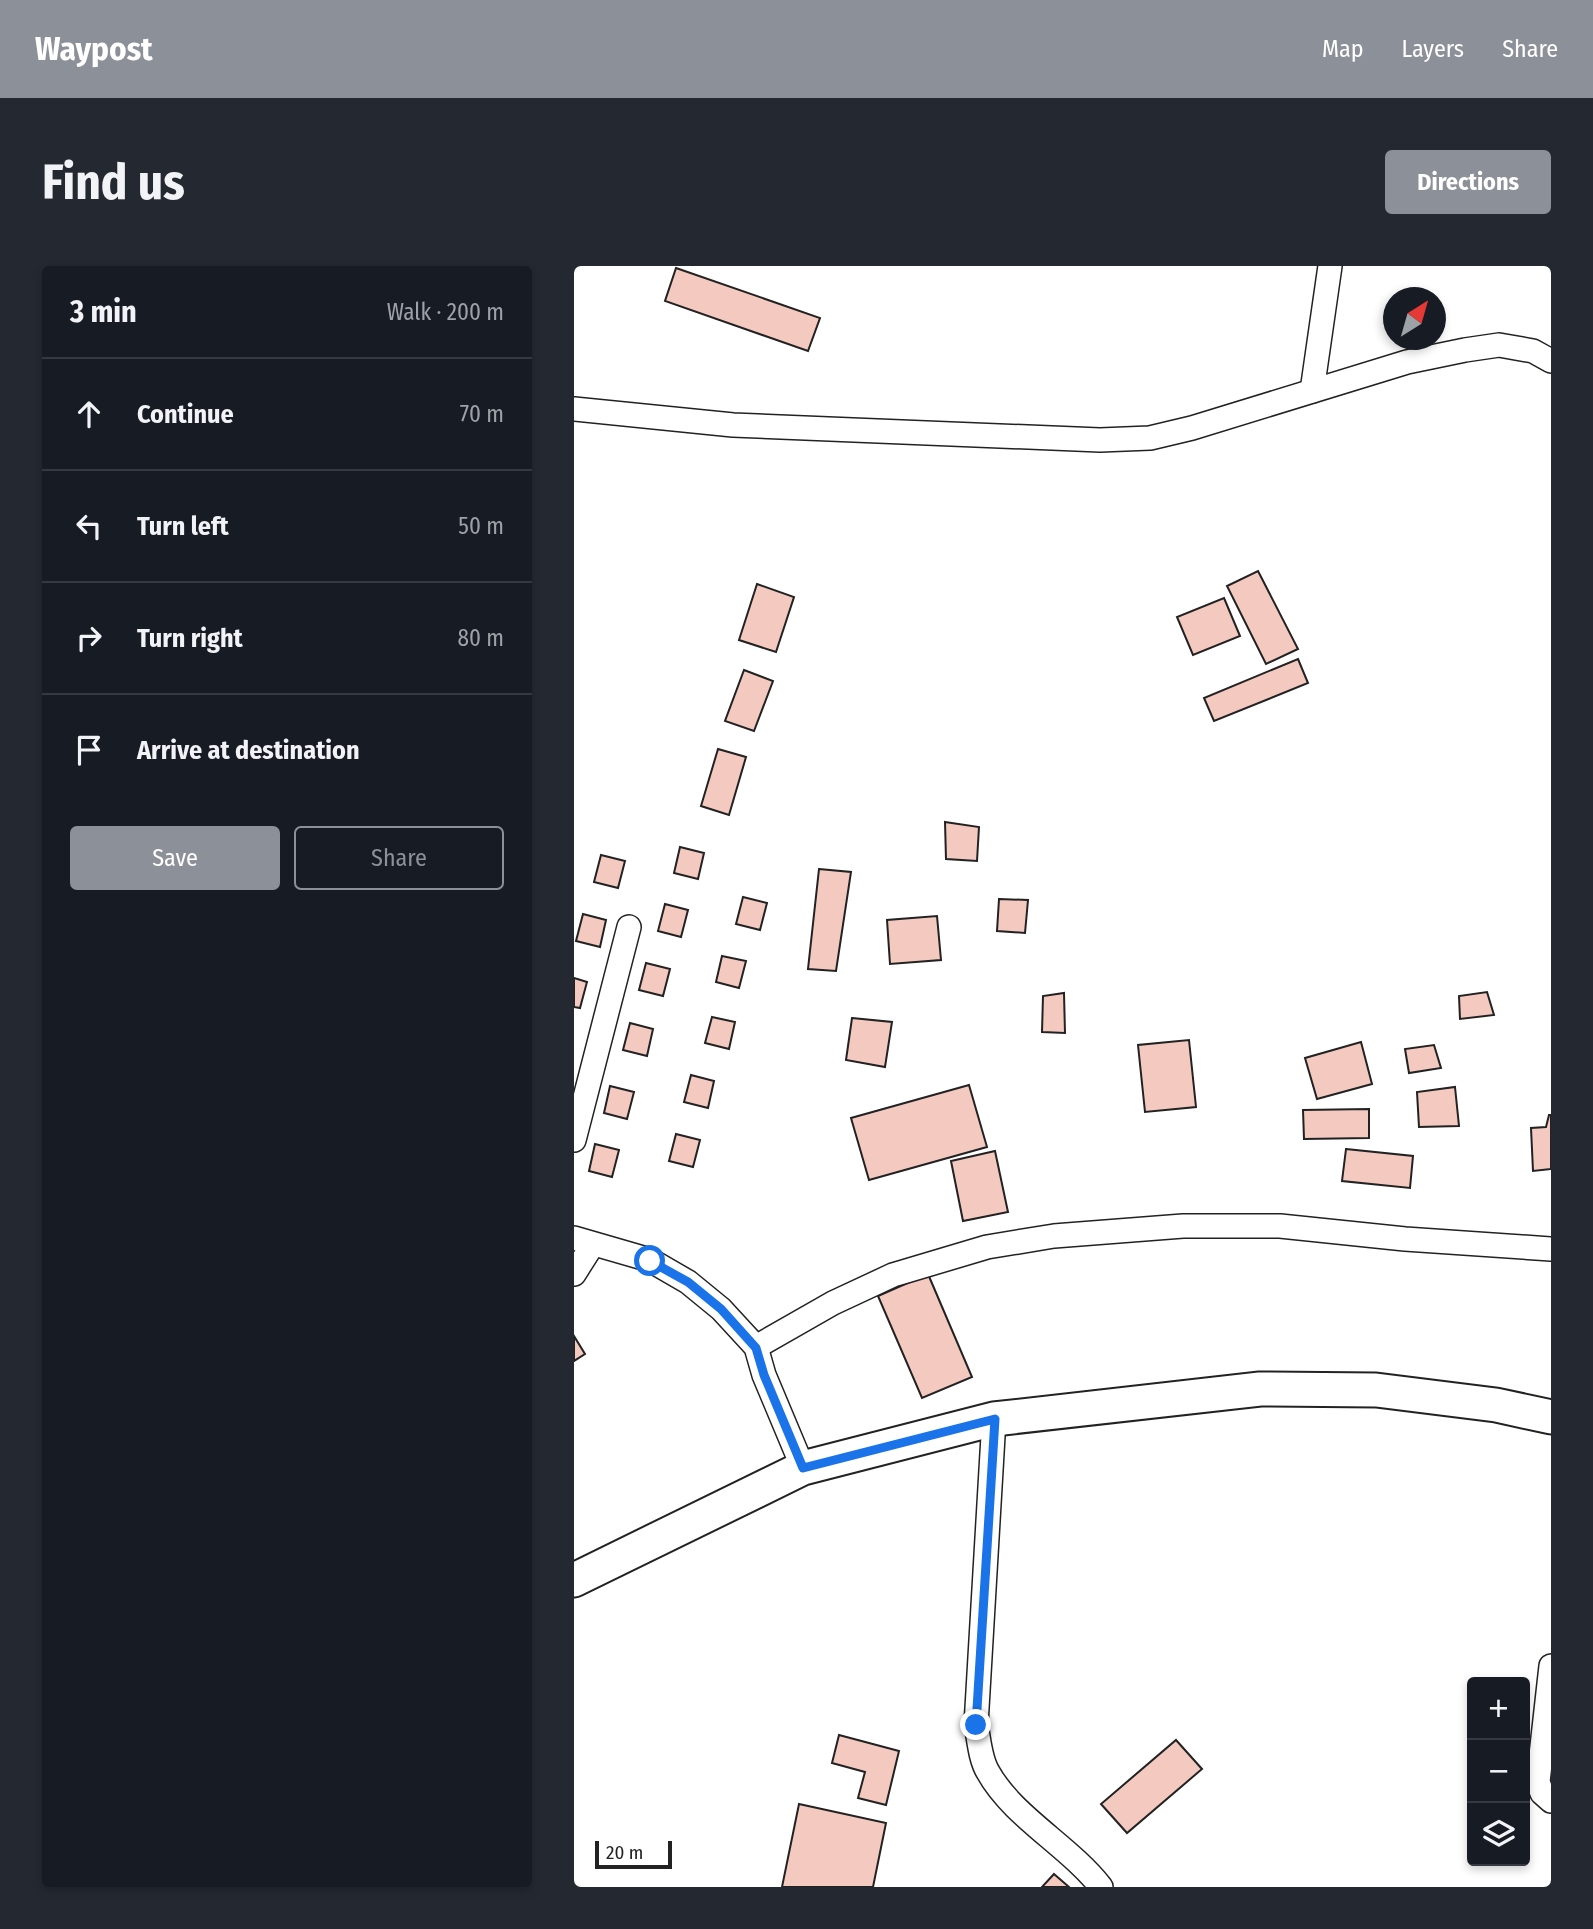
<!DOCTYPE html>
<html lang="en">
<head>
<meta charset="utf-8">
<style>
  :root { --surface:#171b24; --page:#242831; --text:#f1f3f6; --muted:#9ea1a6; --line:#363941; --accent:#8c9099 }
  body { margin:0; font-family:"Fira Sans Condensed",sans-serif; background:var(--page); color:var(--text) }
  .controls { position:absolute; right:21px; bottom:21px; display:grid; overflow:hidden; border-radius:7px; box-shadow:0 4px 10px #0003 }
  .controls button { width:63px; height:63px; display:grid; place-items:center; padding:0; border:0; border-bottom:2px solid var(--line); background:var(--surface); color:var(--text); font:35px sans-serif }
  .compass { position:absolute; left:809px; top:21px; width:63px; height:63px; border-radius:50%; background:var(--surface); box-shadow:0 4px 10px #0003; rotate:37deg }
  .scale { position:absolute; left:21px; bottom:18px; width:77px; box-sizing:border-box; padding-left:7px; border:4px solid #222; border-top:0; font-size:19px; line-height:24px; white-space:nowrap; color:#222; -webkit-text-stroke:5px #fff; paint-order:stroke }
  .stop { position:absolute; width:21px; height:21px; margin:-16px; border:5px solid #1a73e8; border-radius:50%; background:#fff }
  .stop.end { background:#1a73e8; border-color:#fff; box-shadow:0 2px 7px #0008 }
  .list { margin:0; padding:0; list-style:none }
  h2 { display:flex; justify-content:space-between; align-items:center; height:91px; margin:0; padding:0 28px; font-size:30px }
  h2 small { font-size:23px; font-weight:400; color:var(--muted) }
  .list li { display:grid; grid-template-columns:46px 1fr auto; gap:21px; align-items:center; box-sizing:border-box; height:112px; padding:0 28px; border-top:2px solid var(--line) }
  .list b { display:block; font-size:26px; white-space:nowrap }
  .list em { font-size:23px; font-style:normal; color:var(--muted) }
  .actions { display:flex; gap:14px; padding:21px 28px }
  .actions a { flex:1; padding:16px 0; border:2px solid var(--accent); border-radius:7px; text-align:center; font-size:24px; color:var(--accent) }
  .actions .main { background:var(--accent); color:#fff }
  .icon { flex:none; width:38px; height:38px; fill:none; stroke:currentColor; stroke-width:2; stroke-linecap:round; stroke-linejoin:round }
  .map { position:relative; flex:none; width:977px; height:1621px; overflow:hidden; border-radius:7px }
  header { display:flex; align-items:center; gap:42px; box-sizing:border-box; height:98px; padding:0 35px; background:var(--accent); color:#fff }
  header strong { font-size:33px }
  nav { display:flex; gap:38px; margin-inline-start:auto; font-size:24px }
  .intro { display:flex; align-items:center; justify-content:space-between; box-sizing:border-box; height:168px; padding:0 42px }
  h1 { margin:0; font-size:49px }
  .button { padding:18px 32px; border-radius:7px; background:var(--accent); color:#fff; font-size:24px; font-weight:700 }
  main { display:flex; gap:42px; padding:0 42px }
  aside { flex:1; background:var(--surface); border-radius:7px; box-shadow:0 4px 10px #0003 }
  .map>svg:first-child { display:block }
  .building { fill:#f3c9c0; stroke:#222; stroke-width:2 }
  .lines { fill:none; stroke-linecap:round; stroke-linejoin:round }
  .minor-casing { stroke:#222; stroke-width:26 }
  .secondary-casing { stroke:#222; stroke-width:37 }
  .minor { stroke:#fff; stroke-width:23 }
  .secondary { stroke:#fff; stroke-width:33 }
  .route { stroke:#1a73e8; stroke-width:9 }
</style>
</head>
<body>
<header>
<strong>Waypost</strong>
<nav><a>Map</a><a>Layers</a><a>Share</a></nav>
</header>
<div class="intro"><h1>Find us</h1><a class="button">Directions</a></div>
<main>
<aside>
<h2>3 min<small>Walk · 200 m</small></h2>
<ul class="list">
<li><svg class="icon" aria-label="ahead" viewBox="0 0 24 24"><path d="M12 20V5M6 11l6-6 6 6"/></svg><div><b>Continue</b></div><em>70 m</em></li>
<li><svg class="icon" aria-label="left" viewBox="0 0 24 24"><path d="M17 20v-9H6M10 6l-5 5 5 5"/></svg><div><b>Turn left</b></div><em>50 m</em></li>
<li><svg class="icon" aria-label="right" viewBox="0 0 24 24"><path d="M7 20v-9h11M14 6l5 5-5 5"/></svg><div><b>Turn right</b></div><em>80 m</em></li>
<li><svg class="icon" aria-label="arrive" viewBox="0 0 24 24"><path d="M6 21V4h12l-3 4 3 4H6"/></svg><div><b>Arrive at destination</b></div></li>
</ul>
<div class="actions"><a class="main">Save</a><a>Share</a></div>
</aside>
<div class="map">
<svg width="977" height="1621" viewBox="0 0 977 1621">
  <rect width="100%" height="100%" fill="#fff"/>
  <g class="building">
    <path d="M102,2L246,52L234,85L91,35Z"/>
    <path d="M684,305L724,383L692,398L653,320Z"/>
    <path d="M183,318L220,331L202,386L165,374Z"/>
    <path d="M650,332L666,370L619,389L603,351Z"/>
    <path d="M724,393L734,417L640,455L630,432Z"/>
    <path d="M170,404L199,415L180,465L151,455Z"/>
    <path d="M144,483L172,491L155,549L127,540Z"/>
    <path d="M371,556L405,561L403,595L372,593Z"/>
    <path d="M106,581L130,587L124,613L100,607Z"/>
    <path d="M27,589L51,595L44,622L20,616Z"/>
    <path d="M245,603L277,606L262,705L234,703Z"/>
    <path d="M169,631L193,637L186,664L162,658Z"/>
    <path d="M425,633L454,634L451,667L423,665Z"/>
    <path d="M91,638L114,644L107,671L84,665Z"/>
    <path d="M9,648L32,654L26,681L2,675Z"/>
    <path d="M363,650L367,694L316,698L313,654Z"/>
    <path d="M148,690L172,695L165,722L142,716Z"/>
    <path d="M72,697L96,703L89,730L65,724Z"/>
    <path d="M0,712L13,716L6,742L0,741Z"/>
    <path d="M913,726L920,749L886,753L885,730Z"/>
    <path d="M490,727L491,767L468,766L469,730Z"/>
    <path d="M138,751L161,756L155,783L131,777Z"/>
    <path d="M278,752L318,756L311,801L272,794Z"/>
    <path d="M56,757L79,763L73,790L49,784Z"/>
    <path d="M615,774L622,841L571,846L564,779Z"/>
    <path d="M787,776L798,818L743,833L731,792Z"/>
    <path d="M860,779L867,802L835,807L831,783Z"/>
    <path d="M117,809L140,815L134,842L110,836Z"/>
    <path d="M395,819L413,881L295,914L277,852Z"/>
    <path d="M36,820L60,826L53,853L30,847Z"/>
    <path d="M881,821L885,860L845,861L843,826Z"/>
    <path d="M795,843V872L730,873L729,844Z"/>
    <path d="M975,849H977V903L959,905L957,862L972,861Z"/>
    <path d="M102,868L126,874L119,901L95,895Z"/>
    <path d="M21,878L45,884L38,911L15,905Z"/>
    <path d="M772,883L839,890L836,922L768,915Z"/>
    <path d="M421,885L434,946L389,955L377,895Z"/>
    <path d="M354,1008L398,1111L348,1132L304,1030Z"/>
    <path d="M0,1070L11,1088L0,1095Z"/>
    <path d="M265,1469L325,1485L312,1539L284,1532L291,1506L258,1497Z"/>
    <path d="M602,1474L628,1503L553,1567L527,1538Z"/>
    <path d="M225,1538L312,1557L299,1621H208Z"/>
    <path d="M480,1608L495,1621H468Z"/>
  </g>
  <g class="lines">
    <defs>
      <g id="minor">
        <path d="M738,125L756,0"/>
        <path d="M0,143L159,159L526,174L576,172L618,162L833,96L891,84L925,79L959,85L977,95"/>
        <path d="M0,874L55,661"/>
        <path d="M0,972L76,994L114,1016L147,1043L182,1081L190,1109L229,1202"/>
        <path d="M0,1008L19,978"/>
        <path d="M182,1081L259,1037L319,1009L413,981L480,970L609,960H706L831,973L977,983"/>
        <path d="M420,1153L402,1459C405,1473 406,1493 414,1506C439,1551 494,1579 527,1621"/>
        <path d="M977,1400L964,1516L968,1527L977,1535"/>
      </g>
      <path id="secondary" d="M0,1314L229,1202L420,1153L686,1123L802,1124L922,1139L977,1151"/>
    </defs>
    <use href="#minor" class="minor-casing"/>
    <use href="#secondary" class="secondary-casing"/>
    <use href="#minor" class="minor"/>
    <use href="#secondary" class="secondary"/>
  </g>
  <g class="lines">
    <path class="route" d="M76,995L114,1016L147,1043L182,1082L190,1109L229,1202L421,1153L402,1459"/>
  </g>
</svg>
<div class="controls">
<button>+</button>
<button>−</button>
<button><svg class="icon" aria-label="layers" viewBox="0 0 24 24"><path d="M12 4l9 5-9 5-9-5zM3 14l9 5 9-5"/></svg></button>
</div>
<svg class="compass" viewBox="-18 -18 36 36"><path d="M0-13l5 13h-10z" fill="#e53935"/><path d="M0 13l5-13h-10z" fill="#9ea1a6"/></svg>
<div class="scale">20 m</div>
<div class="stop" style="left:76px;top:995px"></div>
<div class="stop end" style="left:402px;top:1459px"></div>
</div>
</main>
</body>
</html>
